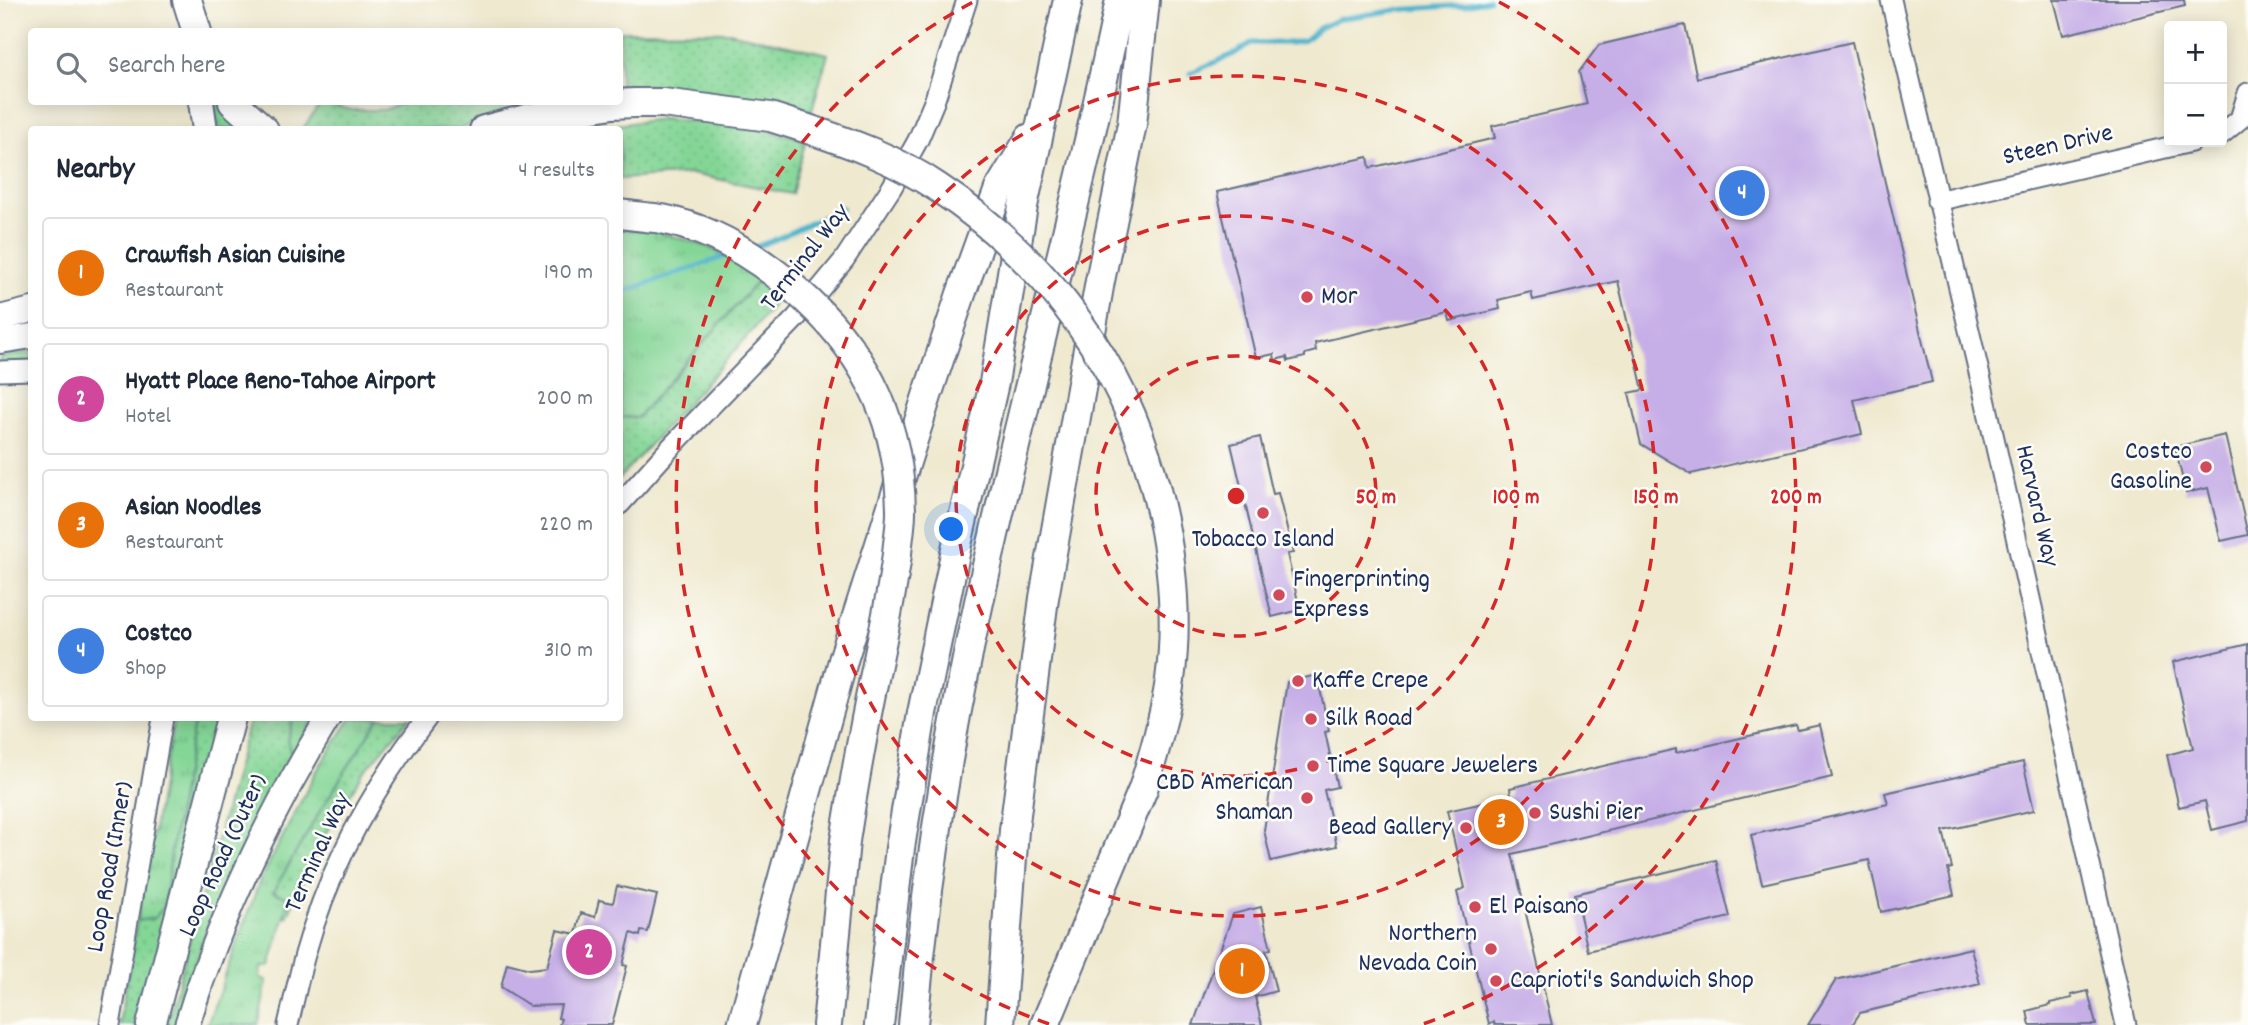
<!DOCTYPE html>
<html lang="en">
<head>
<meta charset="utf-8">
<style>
  :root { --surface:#fff; --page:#f2f2f3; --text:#1f2937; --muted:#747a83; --line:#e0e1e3; --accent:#d1495b }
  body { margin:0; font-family:Dekko,sans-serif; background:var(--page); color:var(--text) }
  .controls { position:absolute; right:21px; top:21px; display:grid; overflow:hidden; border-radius:7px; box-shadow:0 4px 18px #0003 }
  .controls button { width:63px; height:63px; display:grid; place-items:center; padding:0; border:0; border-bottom:2px solid var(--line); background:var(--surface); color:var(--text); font:35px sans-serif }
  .you { position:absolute; left:952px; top:530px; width:24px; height:24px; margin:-18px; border:5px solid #fff; border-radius:50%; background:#1a73e8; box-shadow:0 0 0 10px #1a73e833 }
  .badge { display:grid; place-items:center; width:46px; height:46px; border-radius:50%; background:var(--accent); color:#fff; font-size:23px; font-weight:700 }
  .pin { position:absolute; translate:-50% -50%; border:4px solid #fff; box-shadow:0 2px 7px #0006 }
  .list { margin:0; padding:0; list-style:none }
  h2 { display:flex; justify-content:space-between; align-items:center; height:91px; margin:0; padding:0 28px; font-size:30px }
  h2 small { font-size:23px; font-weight:400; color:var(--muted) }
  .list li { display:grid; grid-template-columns:46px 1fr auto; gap:21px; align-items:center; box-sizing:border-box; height:112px; margin:0 14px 14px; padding:0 14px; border:2px solid var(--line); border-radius:7px }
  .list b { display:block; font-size:26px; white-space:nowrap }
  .list p { margin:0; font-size:23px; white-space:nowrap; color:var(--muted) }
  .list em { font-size:23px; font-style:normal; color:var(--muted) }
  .icon { flex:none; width:38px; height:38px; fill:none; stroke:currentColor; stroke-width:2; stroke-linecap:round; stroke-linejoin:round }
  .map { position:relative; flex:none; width:2248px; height:1025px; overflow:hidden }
  .search { position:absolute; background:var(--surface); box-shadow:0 4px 18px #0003; left:28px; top:28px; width:595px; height:77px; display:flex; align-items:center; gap:18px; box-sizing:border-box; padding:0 24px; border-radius:7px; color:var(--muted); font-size:26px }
  .panel { position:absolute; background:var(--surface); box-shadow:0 4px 18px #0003; left:28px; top:126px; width:595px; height:595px; border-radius:7px }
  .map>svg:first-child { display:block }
  .grass { fill:url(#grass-tufts); stroke:#50827a; stroke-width:2 }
  .park { fill:url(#park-dots); stroke:#50827a; stroke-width:2 }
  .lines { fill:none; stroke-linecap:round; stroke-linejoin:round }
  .stream { stroke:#4fb4ce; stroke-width:5 }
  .building { fill:#c6aee7 }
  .minor-casing { stroke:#657086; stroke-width:23 }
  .major-casing { stroke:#657086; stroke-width:28 }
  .highway-casing { stroke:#657086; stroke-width:32 }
  .minor { stroke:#fff; stroke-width:19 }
  .major { stroke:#fff; stroke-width:24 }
  .highway { stroke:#fff; stroke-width:28 }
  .highway-bridge-casing { stroke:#657086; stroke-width:32; stroke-linecap:butt }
  .highway-bridge { stroke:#fff; stroke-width:28 }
  .ring { fill:none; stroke:#d62828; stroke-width:3.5; stroke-dasharray:12 9 }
  .poi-dot { fill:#d1495b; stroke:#fdfcf7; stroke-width:2.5 }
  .labels { text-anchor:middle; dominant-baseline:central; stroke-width:5; stroke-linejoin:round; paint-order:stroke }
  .street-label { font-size:26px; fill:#1b2f5e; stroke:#fdfcf7 }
  .poi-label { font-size:26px; fill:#1b2f5e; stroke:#fdfcf7; text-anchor:start }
  .centre { fill:#d62828; stroke:#fdfcf7; stroke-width:3.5 }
  .ring-label { font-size:21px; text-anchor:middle; font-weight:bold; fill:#d62828; stroke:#fdfcf7; stroke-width:5; stroke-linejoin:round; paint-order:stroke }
</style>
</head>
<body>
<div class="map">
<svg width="2248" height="1025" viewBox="0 0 2248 1025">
  <defs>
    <pattern id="grass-tufts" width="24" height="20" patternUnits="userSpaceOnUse" patternTransform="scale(1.75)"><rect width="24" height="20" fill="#84d696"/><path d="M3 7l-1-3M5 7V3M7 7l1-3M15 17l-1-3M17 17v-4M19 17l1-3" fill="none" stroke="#71b884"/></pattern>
    <pattern id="park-dots" width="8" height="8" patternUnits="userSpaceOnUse" patternTransform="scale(1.75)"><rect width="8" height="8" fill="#84d696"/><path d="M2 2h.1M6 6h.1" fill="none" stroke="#71b884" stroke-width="1.8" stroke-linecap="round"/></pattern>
  </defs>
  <rect width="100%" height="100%" fill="#fdfcf7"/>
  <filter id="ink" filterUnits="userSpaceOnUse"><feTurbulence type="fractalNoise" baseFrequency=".0143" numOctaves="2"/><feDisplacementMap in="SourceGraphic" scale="14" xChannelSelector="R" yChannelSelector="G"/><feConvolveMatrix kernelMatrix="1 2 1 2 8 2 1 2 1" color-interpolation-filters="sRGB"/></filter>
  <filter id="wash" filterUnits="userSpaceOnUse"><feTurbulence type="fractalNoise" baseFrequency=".00686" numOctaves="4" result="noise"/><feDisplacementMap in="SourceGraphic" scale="28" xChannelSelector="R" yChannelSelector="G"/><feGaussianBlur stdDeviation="1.57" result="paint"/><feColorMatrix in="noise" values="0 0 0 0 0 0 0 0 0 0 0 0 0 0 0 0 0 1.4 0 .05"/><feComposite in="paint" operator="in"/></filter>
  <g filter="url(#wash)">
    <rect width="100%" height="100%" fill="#efe9cf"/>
    <g class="grass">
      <path d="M620,229L655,231L706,246L764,274L637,418L620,417Z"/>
      <path d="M174,718H195L172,846L165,904L155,918L137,922Z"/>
      <path d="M294,718H315L294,752L290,751L287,740Z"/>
      <path d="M351,718H379L322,808L273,892L290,898L270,966L261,967L260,977L267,981L258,1025H207L259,883L316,772Z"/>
    </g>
    <g class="park">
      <path d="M607,31L729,32L828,54L811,113C748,99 685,81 620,87V32Z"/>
      <path d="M213,102H222L249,129H219Z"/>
      <path d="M321,102L352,110H383L406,102H540L522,106L459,129L302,130Z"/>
      <path d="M661,119L733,124L806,139L792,194L692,174L620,179V130H577Z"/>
      <path d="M764,274L785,291L747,337L620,478V417L637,418Z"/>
      <path d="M31,352V363L0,365V357Z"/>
      <path d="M195,718H225L144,1025H119L137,921L155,918L165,904L172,846Z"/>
      <path d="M250,718H294L287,740L290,751L294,753C262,811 228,870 206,932C195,962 187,994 177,1025H167Z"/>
      <path d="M379,718H410L364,772L321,841L287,917H284L289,898L273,892L322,808Z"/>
    </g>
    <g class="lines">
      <g class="stream">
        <path d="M1190,73L1234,54L1251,43H1291L1305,40L1319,28L1339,19L1396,10L1465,5L1489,0"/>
        <path d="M755,247L774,240L842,208"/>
        <path d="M620,293L729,255"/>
      </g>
    </g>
    <g id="blocks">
      <g class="building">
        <path d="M2054,0H2184L2185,6L2063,35Z"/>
        <path d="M1685,25L1697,78L1852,42L1932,382L1854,400L1862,434L1691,474L1641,444L1629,393L1643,390L1618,281L1533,300L1531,292L1498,300L1500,309L1449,321L1447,312L1315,343L1316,351L1305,354V357L1288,361L1287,357L1275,360L1274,354L1256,358L1217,192L1368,157L1370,168L1495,138L1492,126L1587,104L1579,72L1599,45Z"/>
        <path d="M2225,435L2248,535L2221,541L2208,488L2186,493L2175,447Z"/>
        <path d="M1260,437L1273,494L1278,493L1293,553L1287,554L1300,610L1272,617L1231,444Z"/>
        <path d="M2248,644V821L2212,830L2205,801L2179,807L2167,755L2193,748L2173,662Z"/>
        <path d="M1317,675L1329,731L1325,732L1337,787L1324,790L1337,846L1271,861L1264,830L1287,682Z"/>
        <path d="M1796,725L1798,730L1820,725L1832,777L1512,854L1552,1025H1495L1494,1022L1489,1024L1457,892L1465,888L1447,811L1511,797L1510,788L1676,749V753Z"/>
        <path d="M2023,762L2034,810L1943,831L1952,868L1948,869L1954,895L1881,912L1869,860L1762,884L1751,835L1888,804L1885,793Z"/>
        <path d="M1716,860L1730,917L1588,951L1575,894Z"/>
        <path d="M617,886L657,895L648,932L641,931L640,936L631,933L623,965L627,966L612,1025H559L561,1019L558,1018L561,1005L530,1006L501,987L507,963L530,969L547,967L557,930L576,934L581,913L595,917L599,900L613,903Z"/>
        <path d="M1261,907L1271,949L1266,950L1276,991L1255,997L1262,1025H1193L1233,914Z"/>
        <path d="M1971,948L1980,984L1860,1013L1852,1025H1808L1836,980Z"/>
        <path d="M2088,991L2096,1025H2030L2027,1011L2050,1005V1003L2072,998L2071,995Z"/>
      </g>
    </g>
  </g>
  <g filter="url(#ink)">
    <use href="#blocks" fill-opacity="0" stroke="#657086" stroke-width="2"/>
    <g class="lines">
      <defs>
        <g id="minor">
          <path d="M1891,0L1982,385L2126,1025"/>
          <path d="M2222,134L2240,119L2248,93"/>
          <path d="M1937,201L2191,142"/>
          <path d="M0,371L32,370"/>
          <path d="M620,504L672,446L796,318L844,260L892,187L918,140L934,102L967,0"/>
          <path d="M110,1025L163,718"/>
          <path d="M288,1025C294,1000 299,975 306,951C330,865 373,788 427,718"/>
        </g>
        <g id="major">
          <path d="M201,102L205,130"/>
          <path d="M0,318L32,310"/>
          <path d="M0,341L32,336"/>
          <path d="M187,1025C220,916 269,815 328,718"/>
        </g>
        <g id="highway">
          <path d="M187,0L197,32"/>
          <path d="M233,102L264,130"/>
          <path d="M484,130L530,118L612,104L635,103H663L770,117L805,128"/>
          <path d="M151,1025L231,718"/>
          <path d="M742,1025L844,657L927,396L961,294L999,189L1030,138"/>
          <path d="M827,1025L845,841"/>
          <path d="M879,1025L900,848L922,713L956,549L994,383L1023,206L1068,0"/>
          <path d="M913,1025C924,901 943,776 968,654C1013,435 1075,219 1120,0"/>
          <path d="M1000,1025L1014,830L1044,598L1100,281L1132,124L1145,0"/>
          <path d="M1045,1025L1143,789C1154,754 1165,716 1170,680C1180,606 1169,526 1146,456"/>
        </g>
      </defs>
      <use href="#minor" class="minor-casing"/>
      <use href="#major" class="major-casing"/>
      <use href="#highway" class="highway-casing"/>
      <use href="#minor" class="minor"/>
      <use href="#major" class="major"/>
      <use href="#highway" class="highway"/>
      <defs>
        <g id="highway-bridge">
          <path d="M805,128C851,143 897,160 937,187C1034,251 1111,345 1146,456"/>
          <path d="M620,214C633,216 648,217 662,219C717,230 767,263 808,301C870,359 900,427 901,512C901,526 898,540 897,554C892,593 884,630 876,669C864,726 854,783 845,841"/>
        </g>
      </defs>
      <use href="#highway-bridge" class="highway-bridge-casing"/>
      <use href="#highway-bridge" class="highway-bridge"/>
    </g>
  </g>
  <g class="ring">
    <circle cx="1236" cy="496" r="140"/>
    <circle cx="1236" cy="496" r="280"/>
    <circle cx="1236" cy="496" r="420"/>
    <path d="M1049 1024A560 560 0 0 1 973 2M1499 2A560 560 0 0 1 1423 1024"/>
  </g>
  <g class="poi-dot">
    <circle cx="1307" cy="297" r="7"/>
    <circle cx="2206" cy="467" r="7"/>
    <circle cx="1263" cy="513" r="7"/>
    <circle cx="1279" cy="595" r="7"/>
    <circle cx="1298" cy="681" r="7"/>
    <circle cx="1311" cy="719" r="7"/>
    <circle cx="1313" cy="766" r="7"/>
    <circle cx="1307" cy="798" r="7"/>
    <circle cx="1535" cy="813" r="7"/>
    <circle cx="1466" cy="828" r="7"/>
    <circle cx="1475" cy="907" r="7"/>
    <circle cx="1491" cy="949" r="7"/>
    <circle cx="1496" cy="981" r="7"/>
  </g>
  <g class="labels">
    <g class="street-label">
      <text transform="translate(2058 146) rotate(-13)">Steen Drive</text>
      <text transform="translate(806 258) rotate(-52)">Terminal Way</text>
      <text transform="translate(2036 506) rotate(77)">Harvard Way</text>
      <text transform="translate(319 853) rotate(-66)">Terminal Way</text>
      <text transform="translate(224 856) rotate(-65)">Loop Road (Outer)</text>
      <text transform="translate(111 867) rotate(-80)">Loop Road (Inner)</text>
    </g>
    <g class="poi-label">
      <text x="1321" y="297">Mor</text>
      <text x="2192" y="452" text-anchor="end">Costco<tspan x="2192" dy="30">Gasoline</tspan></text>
      <text x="1263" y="540" text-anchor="middle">Tobacco Island</text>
      <text x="1293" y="580">Fingerprinting<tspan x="1293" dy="30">Express</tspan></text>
      <text x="1312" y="681">Kaffe Crepe</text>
      <text x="1325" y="719">Silk Road</text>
      <text x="1327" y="766">Time Square Jewelers</text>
      <text x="1293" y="783" text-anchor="end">CBD American<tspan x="1293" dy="30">Shaman</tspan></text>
      <text x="1549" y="813">Sushi Pier</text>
      <text x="1452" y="828" text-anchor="end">Bead Gallery</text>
      <text x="1489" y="907">El Paisano</text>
      <text x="1477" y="934" text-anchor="end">Northern<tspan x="1477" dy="30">Nevada Coin</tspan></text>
      <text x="1510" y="981">Caprioti's Sandwich Shop</text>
    </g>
  </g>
  <circle cx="1236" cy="496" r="10" class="centre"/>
  <g class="ring-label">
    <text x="1376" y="503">50 m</text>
    <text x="1516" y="503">100 m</text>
    <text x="1656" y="503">150 m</text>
    <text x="1796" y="503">200 m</text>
  </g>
</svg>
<div class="controls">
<button>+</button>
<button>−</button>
</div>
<div class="you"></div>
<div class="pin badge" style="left:1242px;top:971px;background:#e8710a">1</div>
<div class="pin badge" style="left:589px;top:952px;background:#d1479c">2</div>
<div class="pin badge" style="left:1501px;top:822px;background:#e8710a">3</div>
<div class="pin badge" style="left:1742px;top:193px;background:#3f7fe0">4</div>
<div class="search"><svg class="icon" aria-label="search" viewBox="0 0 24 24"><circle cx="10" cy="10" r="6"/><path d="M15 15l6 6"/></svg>Search here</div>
<section class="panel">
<h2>Nearby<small>4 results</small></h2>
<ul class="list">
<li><span class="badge" style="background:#e8710a">1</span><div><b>Crawfish Asian Cuisine</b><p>Restaurant</p></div><em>190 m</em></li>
<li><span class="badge" style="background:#d1479c">2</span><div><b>Hyatt Place Reno-Tahoe Airport</b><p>Hotel</p></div><em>200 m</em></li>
<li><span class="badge" style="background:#e8710a">3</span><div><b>Asian Noodles</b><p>Restaurant</p></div><em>220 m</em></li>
<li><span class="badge" style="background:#3f7fe0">4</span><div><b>Costco</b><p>Shop</p></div><em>310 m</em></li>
</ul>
</section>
</div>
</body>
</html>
